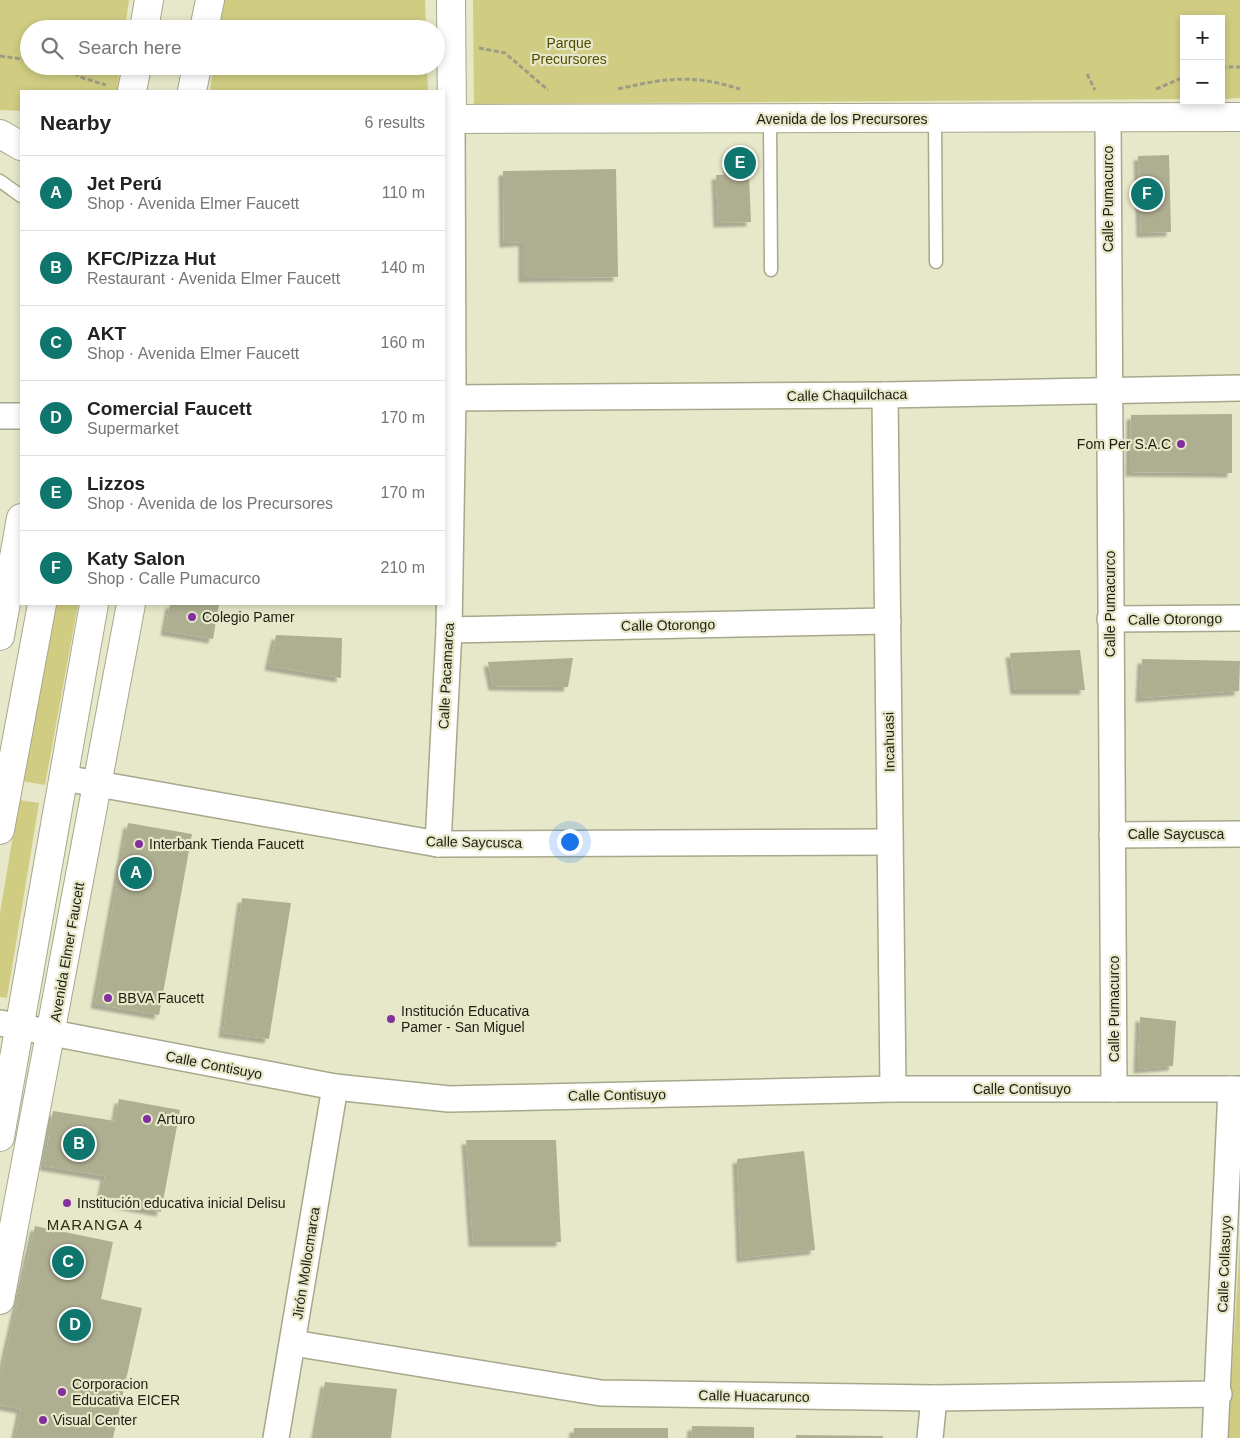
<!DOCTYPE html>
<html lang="en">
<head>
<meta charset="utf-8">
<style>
  :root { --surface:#fff; --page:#f2f2f2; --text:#222; --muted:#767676; --line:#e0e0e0; --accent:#0f766e }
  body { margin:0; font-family:Arial,sans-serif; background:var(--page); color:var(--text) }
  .controls { position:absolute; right:15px; top:15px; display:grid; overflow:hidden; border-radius:0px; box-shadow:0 2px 8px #0003 }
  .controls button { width:45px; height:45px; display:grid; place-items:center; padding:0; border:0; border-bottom:1px solid var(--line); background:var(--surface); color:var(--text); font:25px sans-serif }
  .you { position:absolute; left:569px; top:841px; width:18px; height:18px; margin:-12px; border:4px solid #fff; border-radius:50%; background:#1a73e8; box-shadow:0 0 0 8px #1a73e833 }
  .badge { display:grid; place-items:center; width:32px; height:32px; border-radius:50%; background:var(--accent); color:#fff; font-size:16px; font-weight:700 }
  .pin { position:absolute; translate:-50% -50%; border:2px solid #fff; box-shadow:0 1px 5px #0006 }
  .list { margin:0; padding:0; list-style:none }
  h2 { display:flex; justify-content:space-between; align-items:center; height:65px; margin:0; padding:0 20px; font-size:21px }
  h2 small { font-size:16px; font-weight:400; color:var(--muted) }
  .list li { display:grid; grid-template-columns:32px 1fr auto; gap:15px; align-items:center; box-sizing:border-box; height:75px; padding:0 20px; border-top:1px solid var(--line) }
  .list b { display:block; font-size:19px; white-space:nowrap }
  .list p { margin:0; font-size:16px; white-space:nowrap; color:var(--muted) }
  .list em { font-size:16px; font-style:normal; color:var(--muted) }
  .icon { flex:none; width:28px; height:28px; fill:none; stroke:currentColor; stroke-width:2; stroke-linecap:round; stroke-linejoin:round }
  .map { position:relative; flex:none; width:1240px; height:1438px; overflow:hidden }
  .search { position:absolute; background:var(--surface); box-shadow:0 2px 8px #0003; left:20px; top:20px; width:425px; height:55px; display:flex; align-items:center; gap:12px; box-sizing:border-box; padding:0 18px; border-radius:28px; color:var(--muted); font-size:19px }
  .panel { position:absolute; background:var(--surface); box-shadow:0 2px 8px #0003; left:20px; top:90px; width:425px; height:515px; border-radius:0px }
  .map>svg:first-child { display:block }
  .green { fill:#d0cd82 }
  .building { fill:#aeae91; filter:url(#shadow) }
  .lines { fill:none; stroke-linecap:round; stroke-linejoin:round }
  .service-casing { stroke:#a7a78b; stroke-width:15 }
  .minor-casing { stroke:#a7a78b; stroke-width:28 }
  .secondary-casing { stroke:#a7a78b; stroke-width:30 }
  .primary-casing { stroke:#a7a78b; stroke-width:30 }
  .path { stroke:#9d9d86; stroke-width:3; stroke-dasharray:5 2.5; stroke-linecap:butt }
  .service { stroke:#fff; stroke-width:12 }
  .minor { stroke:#fff; stroke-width:25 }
  .secondary { stroke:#fff; stroke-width:28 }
  .primary { stroke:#fff; stroke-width:28 }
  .poi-dot { fill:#832f9e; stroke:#e7e7c9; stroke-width:2 }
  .labels { text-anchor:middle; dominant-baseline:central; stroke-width:4.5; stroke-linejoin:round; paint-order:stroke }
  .park-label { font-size:14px; fill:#514e03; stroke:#e7e7c9 }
  .street-label { font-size:14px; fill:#1e1e13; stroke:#e7e7c9 }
  .poi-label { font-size:14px; fill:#1e1e13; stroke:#e7e7c9; text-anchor:start }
  .neighbourhood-label { font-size:15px; letter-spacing:1px; fill:#2c2b13; stroke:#e7e7c9 }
</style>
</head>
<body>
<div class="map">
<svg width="1240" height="1438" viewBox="0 0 1240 1438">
  <defs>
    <filter id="shadow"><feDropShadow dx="-4.5" dy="4.5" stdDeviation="1" flood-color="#0004"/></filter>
  </defs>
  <rect width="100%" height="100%" fill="#e7e7c9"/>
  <g class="green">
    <path d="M0,0H129L125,29H29V66H120L117,91H21V111L0,110Z"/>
    <path d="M223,0H425L426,29H219Z"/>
    <path d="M473,0H1240V98L1221,99V19H1184V99L474,104Z"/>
    <path d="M213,66H427L428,91H210Z"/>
    <path d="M53,604H78L45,785L21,781Z"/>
    <path d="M19,800L39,803L7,998L0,997V913Z"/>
    <path d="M1240,1240V1438H1228Z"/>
  </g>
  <g class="building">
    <path d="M748,153L751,222L718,223L716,175H728V154Z"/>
    <path d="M1169,155L1171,232L1141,233L1138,156Z"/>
    <path d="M616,169L618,277L523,278V242L504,243L503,171Z"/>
    <path d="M1232,414V473L1130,472L1131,415Z"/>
    <path d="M170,604H219L213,639L165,631Z"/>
    <path d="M276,635L342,638L341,678L269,666Z"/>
    <path d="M1080,650L1085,690H1015L1010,653Z"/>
    <path d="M573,658L568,687L493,686L488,662Z"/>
    <path d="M1142,659L1240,661L1239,691L1140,698Z"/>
    <path d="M128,823L192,834L159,1015L95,1004Z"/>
    <path d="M242,898L291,903L269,1039L223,1033Z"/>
    <path d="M1140,1017L1176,1021L1173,1066L1138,1069Z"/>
    <path d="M119,1099L180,1110L161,1212L100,1201L105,1176L44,1166L53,1111L115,1121Z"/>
    <path d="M466,1140H556L561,1242H473Z"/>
    <path d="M804,1151L815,1250L741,1258L737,1159Z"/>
    <path d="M35,1226L113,1242L101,1299L142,1308L113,1438H15L21,1409L0,1405V1379Z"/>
    <path d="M325,1382L397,1389L391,1438H315Z"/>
    <path d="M692,1426L754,1427V1438H691Z"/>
    <path d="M574,1428H668V1438H573Z"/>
    <path d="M796,1435L883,1436V1438H796Z"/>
  </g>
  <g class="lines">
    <defs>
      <g id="service">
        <path d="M770,119L771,270"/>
        <path d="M935,119L936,262"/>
        <path d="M0,181L21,196"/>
      </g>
      <g id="minor">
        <path d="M1108,118L1114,1089"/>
        <path d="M885,395L893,1089"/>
        <path d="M453,398L885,395L1240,388"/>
        <path d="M0,416H21"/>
        <path d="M1110,619L1240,618"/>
        <path d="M449,630L888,621"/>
        <path d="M64,778L438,844L890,842"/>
        <path d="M1112,835L1240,834"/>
        <path d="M438,844L449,630L453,398L452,119"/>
        <path d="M0,1023L335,1087L449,1099L893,1089H1240"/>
        <path d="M293,1343L601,1393L934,1398L1219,1394"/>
        <path d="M276,1438L335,1087"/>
        <path d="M930,1438L934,1398"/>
        <path d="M1215,1438L1231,1089"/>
      </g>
      <g id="secondary">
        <path d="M451,0L452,119"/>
        <path d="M444,119L1240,117"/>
        <path d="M0,134L21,146"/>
        <path d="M0,636L21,518"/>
        <path d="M0,1300L131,604"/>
      </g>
      <g id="primary">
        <path d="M144,29L149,0"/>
        <path d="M204,29L210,0"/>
        <path d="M132,91L137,66"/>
        <path d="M192,91L197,66"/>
        <path d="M0,830L42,604"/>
        <path d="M0,1137L94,604"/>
      </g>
    </defs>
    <use href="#service" class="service-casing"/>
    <use href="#minor" class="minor-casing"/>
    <use href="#secondary" class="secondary-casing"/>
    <use href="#primary" class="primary-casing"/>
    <g class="path">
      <path d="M479,48L505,53L548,90"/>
      <path d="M0,56L29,60"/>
      <path d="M61,66L83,78L106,85"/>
      <path d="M1221,67H1240"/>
      <path d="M1087,74L1095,90"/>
      <path d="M618,89C666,78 692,74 740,89"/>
      <path d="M1156,89L1184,77"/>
    </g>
    <use href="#service" class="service"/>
    <use href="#minor" class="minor"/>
    <use href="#secondary" class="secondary"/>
    <use href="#primary" class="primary"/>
  </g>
  <g class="poi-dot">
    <circle cx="1181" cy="444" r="5"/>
    <circle cx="192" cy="617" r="5"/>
    <circle cx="139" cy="844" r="5"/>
    <circle cx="108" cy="998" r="5"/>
    <circle cx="391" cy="1019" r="5"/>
    <circle cx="147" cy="1119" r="5"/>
    <circle cx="67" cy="1203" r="5"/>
    <circle cx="62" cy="1392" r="5"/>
    <circle cx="43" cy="1420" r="5"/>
  </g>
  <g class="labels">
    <g class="park-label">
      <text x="569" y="43">Parque<tspan x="569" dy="16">Precursores</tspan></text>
    </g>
    <g class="street-label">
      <text x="842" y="119">Avenida de los Precursores</text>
      <text transform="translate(1108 199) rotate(-90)">Calle Pumacurco</text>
      <text transform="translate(847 395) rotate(-1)">Calle Chaquilchaca</text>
      <text transform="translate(1110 604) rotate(-90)">Calle Pumacurco</text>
      <text transform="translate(1175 619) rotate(-1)">Calle Otorongo</text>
      <text transform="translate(668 625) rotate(-1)">Calle Otorongo</text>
      <text transform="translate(446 676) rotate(-87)">Calle Pacamarca</text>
      <text transform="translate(889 742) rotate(-91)">Incahuasi</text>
      <text x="1176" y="834">Calle Saycusca</text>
      <text transform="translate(474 842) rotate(1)">Calle Saycusca</text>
      <text transform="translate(67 952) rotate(-80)">Avenida Elmer Faucett</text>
      <text transform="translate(1114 1009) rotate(-90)">Calle Pumacurco</text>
      <text transform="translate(214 1065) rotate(11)">Calle Contisuyo</text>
      <text x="1022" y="1089">Calle Contisuyo</text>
      <text transform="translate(617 1095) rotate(-1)">Calle Contisuyo</text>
      <text transform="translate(306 1263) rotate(-81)">Jirón Mollocmarca</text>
      <text transform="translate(1224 1264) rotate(-88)">Calle Collasuyo</text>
      <text transform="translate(754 1396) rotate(1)">Calle Huacarunco</text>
    </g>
    <g class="poi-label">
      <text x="1171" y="444" text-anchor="end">Fom Per S.A.C</text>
      <text x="202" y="617">Colegio Pamer</text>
      <text x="149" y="844">Interbank Tienda Faucett</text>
      <text x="118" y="998">BBVA Faucett</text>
      <text x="401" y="1011">Institución Educativa<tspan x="401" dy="16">Pamer - San Miguel</tspan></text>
      <text x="157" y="1119">Arturo</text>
      <text x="77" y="1203">Institución educativa inicial Delisu</text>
      <text x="72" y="1384">Corporacion<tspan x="72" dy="16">Educativa EICER</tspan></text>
      <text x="53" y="1420">Visual Center</text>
    </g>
    <g class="neighbourhood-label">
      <text x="95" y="1224">MARANGA 4</text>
    </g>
  </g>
</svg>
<div class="controls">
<button>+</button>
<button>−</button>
</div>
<div class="you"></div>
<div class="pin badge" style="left:136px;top:873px">A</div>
<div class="pin badge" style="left:79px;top:1144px">B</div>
<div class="pin badge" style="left:68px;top:1262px">C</div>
<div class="pin badge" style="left:75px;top:1325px">D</div>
<div class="pin badge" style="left:740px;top:163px">E</div>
<div class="pin badge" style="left:1147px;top:194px">F</div>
<div class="search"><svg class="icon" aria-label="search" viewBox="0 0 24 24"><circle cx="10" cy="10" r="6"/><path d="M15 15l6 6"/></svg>Search here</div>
<section class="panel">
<h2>Nearby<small>6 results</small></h2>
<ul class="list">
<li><span class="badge">A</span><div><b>Jet Perú</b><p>Shop · Avenida Elmer Faucett</p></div><em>110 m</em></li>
<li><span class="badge">B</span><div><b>KFC/Pizza Hut</b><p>Restaurant · Avenida Elmer Faucett</p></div><em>140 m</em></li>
<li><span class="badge">C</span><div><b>AKT</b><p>Shop · Avenida Elmer Faucett</p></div><em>160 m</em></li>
<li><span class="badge">D</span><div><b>Comercial Faucett</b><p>Supermarket</p></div><em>170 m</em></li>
<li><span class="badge">E</span><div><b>Lizzos</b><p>Shop · Avenida de los Precursores</p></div><em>170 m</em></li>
<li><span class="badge">F</span><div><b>Katy Salon</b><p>Shop · Calle Pumacurco</p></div><em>210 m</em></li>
</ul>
</section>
</div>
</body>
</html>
